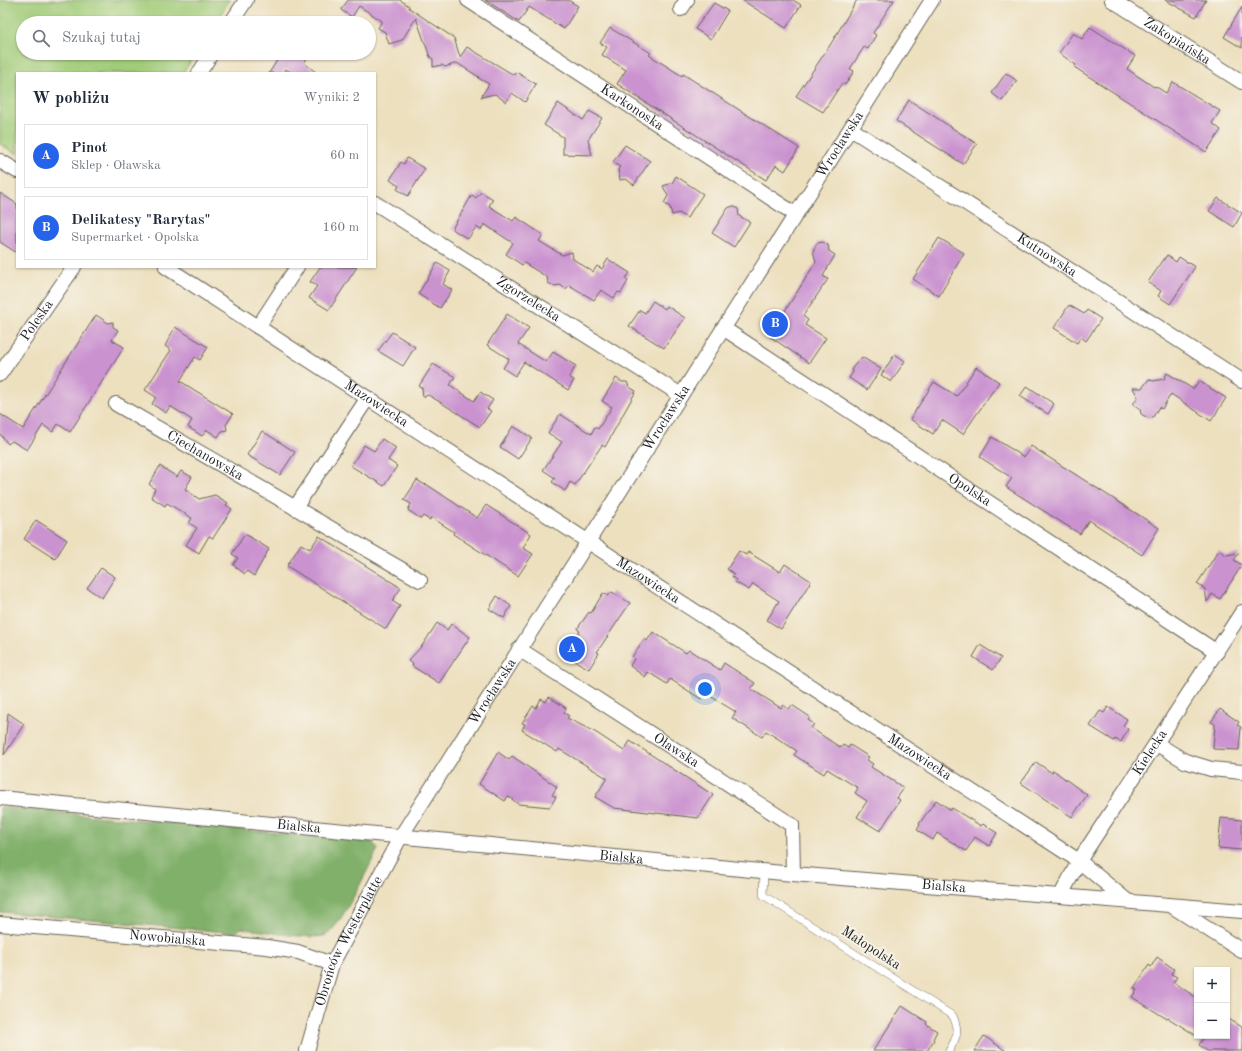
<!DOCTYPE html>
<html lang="pl">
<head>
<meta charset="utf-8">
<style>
  :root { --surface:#fff; --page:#f2f2f3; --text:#1f2937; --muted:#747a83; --line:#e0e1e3; --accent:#2563eb }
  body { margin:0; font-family:"Old Standard TT",serif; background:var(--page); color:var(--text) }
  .controls { position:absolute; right:12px; bottom:12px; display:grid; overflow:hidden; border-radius:0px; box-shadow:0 1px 3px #0004 }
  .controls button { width:36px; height:36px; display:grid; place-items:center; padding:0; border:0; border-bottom:1px solid var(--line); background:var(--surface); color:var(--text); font:20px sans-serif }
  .you { position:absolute; left:705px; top:689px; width:14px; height:14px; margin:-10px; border:3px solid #fff; border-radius:50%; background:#1a73e8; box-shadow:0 0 0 6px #1a73e833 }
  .badge { display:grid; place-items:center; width:26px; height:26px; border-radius:50%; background:var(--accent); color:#fff; font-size:13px; font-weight:700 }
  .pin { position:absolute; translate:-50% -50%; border:2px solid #fff; box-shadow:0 1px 4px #0006 }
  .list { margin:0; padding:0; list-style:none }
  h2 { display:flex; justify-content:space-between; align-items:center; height:52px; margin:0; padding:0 16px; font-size:17px }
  h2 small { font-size:13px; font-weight:400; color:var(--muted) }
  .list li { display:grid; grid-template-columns:26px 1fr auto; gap:12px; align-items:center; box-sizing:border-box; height:64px; margin:0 8px 8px; padding:0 8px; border:1px solid var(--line); border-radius:0px }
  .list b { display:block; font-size:15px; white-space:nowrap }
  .list p { margin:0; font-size:13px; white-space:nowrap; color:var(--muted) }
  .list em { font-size:13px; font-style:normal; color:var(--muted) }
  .icon { flex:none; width:22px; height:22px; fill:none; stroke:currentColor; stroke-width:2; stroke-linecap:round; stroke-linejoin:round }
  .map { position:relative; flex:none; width:1242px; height:1051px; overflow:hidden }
  .search { position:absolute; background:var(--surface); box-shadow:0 1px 3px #0004; left:16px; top:16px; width:360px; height:44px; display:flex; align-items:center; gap:10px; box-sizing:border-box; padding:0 14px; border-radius:22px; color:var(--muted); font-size:15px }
  .panel { position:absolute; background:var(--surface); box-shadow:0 1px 3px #0004; left:16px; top:72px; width:360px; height:196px; border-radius:0px }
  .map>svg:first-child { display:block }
  .green { fill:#a1cc79; stroke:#5e744a }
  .forest { fill:#80b069; stroke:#4e6642 }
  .building { fill:#ca93d0 }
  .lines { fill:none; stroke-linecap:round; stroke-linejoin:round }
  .lane-casing { stroke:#656155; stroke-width:8 }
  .street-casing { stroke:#656155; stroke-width:16 }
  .lane { stroke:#fff; stroke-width:7 }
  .street { stroke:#fff; stroke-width:14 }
  .labels { text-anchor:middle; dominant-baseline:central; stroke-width:4; stroke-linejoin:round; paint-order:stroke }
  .street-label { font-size:14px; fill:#1c1c1c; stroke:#f7f3e8 }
</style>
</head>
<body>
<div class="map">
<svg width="1242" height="1051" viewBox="0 0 1242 1051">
  <rect width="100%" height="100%" fill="#f7f3e8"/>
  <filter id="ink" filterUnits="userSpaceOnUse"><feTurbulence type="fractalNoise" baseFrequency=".025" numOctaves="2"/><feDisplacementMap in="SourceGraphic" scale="8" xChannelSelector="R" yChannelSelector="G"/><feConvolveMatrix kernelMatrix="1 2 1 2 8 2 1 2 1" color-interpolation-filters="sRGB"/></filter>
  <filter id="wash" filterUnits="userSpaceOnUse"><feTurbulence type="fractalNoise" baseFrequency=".012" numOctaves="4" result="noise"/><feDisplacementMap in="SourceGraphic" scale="16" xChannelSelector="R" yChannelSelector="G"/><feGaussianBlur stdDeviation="0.9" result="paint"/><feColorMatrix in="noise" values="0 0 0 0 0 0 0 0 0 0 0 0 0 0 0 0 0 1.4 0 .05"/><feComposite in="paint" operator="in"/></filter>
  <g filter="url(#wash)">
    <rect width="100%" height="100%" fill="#ede0bf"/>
    <path class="green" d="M0,0H230L215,23H23V53H196L183,73H17V154L0,144Z"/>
    <path class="forest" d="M0,807L372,842L378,849C369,866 341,927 326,935C314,941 257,930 241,928L236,933L0,912Z"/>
    <g id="blocks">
      <g class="building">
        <path d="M348,0H400L409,6V8L454,38L460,57L467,47L514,75L516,72L536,84L525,102L512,93L506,102L495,94L481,97L489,84L478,78L479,77L457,63L445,67L442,65L433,67V59L430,57L416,18L402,40L389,44L385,32L378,28L382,21L359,6L352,17L341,10Z"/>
        <path d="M485,0H568L578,6L564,29L529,7L519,22Z"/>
        <path d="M742,0H793L801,5L786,28Z"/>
        <path d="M857,0H894L873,33L876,35L868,49L864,47L850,69L854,71L845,85L842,83L823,112L796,96L832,42Z"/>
        <path d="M1165,0H1206L1196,17Z"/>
        <path d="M714,3L728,11L711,39L695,29Z"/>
        <path d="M1242,7V48L1224,37Z"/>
        <path d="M1090,27L1135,56L1127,69L1154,87L1155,86L1166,93L1173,82L1220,111L1212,123L1221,130L1206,152L1074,67L1076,65L1059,53L1073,33L1082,39Z"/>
        <path d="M610,28L651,53L649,55L682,76L683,74L799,148L785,171L776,165L766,180L617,84L626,70L602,55L607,47L600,43Z"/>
        <path d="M282,53H310L304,63L317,73H293L285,69L283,73H269Z"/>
        <path d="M1006,73L1017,81L1002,101L992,93Z"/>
        <path d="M909,100L977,144L963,164L896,121Z"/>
        <path d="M558,103L583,120L589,111L602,118L588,140L592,155L563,154V137L544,125Z"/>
        <path d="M625,145L650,161L634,185L626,179L620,180L618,169L620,167L613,162Z"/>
        <path d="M407,158L425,169L408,196L397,189L399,186L390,180L401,162L404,164Z"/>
        <path d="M676,176L703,194L687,218L679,213L672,215L670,207L664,203L668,196L663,186L672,183Z"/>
        <path d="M481,192L493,199L489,206L513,221L516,217L543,235L539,241L562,255L572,252L573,259L593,272L597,266L602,269L608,259L630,273L625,279L628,281L621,293L618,292L614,298L601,290L594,300L569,285L566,289L560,285L554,286L548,283L547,277L524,263L522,265L506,254L513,243L484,224L481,230L476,227L468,239L452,229L472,195L476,198Z"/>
        <path d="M0,193L17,204V253L0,242Z"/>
        <path d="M1218,198L1242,213L1234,227L1209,211Z"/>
        <path d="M733,206L738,209L739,216L750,222L734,247L712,233L728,208Z"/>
        <path d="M939,238L964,253L939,296L913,279Z"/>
        <path d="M823,242L828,245L829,251L835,255L823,276L828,279L803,316L808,320L805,325L826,338L809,363L769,336L816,262L813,251L817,243Z"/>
        <path d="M1167,255L1176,262L1179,257L1195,267L1170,304L1158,296L1161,291L1148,282Z"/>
        <path d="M437,263L450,271L443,284L452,290L440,308L418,294Z"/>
        <path d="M320,267H357L329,310L309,298L317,286L310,282Z"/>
        <path d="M653,301L665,309L667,306L685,318L664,348L629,326L640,310L645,313Z"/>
        <path d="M1069,305L1084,314L1087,310L1101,319L1086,341L1081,337L1077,343L1054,328Z"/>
        <path d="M507,314L529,328L518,344L546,362L553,352L576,366L569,377L574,380L568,390L524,362L515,376L503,368L509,359L487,345Z"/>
        <path d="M96,315L108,323L113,322V327L118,330L112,340L124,347L70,432L58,424L53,432L43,425L27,450L12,441L8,444L0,434V414L23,429Z"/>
        <path d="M175,327L208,347L200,360L195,357L180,381L233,414L226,425L227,430L222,431L218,437L207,430L202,436L188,427L192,420L170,406L166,413L152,404L156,397L145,390L171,350L165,346Z"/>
        <path d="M392,332L415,347L403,366L378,351Z"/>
        <path d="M895,354L905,361L891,382L881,375Z"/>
        <path d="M862,357L881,369L867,390L849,378L853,372L852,368Z"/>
        <path d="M433,364L455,377L450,385L474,401L480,392L493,400L487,409L491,411L480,427L440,402L428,395L423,397L422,388L419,386Z"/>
        <path d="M976,367L999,382L963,434L942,420L933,434L910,419L934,382L957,396Z"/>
        <path d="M1167,373L1193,389L1199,381L1226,398L1211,421L1171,394L1162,409L1159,407L1153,417L1148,418L1141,414L1140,409L1133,404L1138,397L1133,388H1142L1149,379L1153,381L1164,379Z"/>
        <path d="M616,378L622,382H627L629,387L636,391L605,447L602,445L575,485L570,482L565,491L552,482L555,478L543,470L562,442L548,433L560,414L591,434L595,427L598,429L612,407L602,401Z"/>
        <path d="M1027,386L1054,404L1048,414L1020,396Z"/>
        <path d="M513,426L532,438L518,459L500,447Z"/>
        <path d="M262,431L295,452L280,475L247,455Z"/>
        <path d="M992,437L1024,457L1031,446L1159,528L1142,555L1089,520L1080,534L1006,487L1012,478L980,457Z"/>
        <path d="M382,439L396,448L388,460L397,466L384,486L351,466L364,445L374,451Z"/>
        <path d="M160,466L177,477L181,471L192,477L185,489L199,499L215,495L228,503L226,505L232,509L213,538L209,536L199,553L186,545L197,528L189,523L192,518L167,503L165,506L151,497L155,489L149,484Z"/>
        <path d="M417,480L425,485L426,484L477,518L486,505L531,534L523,548L533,554L518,576L453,534L454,532L431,517L430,520L423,516L421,519L408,510L411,504L404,500Z"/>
        <path d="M36,520L67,540L55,559L24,539Z"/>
        <path d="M245,534L269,549L254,576L247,571L245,574L233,565L238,558L232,554Z"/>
        <path d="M319,536L401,588L392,601L400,606L386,629L287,566L301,544L310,549Z"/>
        <path d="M1219,550L1226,555L1239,553L1234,560L1242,565L1220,599L1212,594L1207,602L1205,589L1197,584Z"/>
        <path d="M739,551L746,555L748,552L780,572L785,564L811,581L781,629L767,620L779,601L753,584L749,590L735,582L736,580L732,577L734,574L727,569Z"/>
        <path d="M101,568L115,577L102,598L87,588Z"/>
        <path d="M612,592L630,603L597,652L599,653L589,669L570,658L572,653L568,650L580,631L577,629L589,612L591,613L603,593L608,596Z"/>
        <path d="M497,596L511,606L504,618L489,609Z"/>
        <path d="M437,623L447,630L451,624L470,637L439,683L412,666L413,664L408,661L422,646Z"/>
        <path d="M653,632L686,653L689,650L720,670L724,663L755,683L751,689L781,708L783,705L789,709L792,705L810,717L808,720L814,724L811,728L841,748L843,745L848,748L850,745L869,757L867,760L873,764L871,767L904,788L897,798L900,800L880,831L857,817L867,801L855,793L858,788L827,769L824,774L794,755L797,751L766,731L762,737L732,718L736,712L705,693L701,699L670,679L667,684L648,672L645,677L630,666L634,659L632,657L644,639L647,641Z"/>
        <path d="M980,645L1001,658L993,670L973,657Z"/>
        <path d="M549,697L566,708L564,713L569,716L567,718L595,732L624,751L630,741L713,795L698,818L614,808L595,797L607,778L559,749L557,752L522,730L525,724L522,723L533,706L536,708L541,699L546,702Z"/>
        <path d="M1108,707L1127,719L1123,726L1128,729L1121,742L1115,739L1114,741L1090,726L1100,711L1104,713Z"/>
        <path d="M1220,709L1239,722L1237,725L1241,727L1239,750L1213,749L1215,724L1211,722Z"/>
        <path d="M8,713L24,724L4,755Z"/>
        <path d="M498,752L509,760L512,756L557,787L552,795L556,797L550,807L518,804L508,796L505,801L479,784Z"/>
        <path d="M1036,762L1052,773L1053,770L1087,795L1072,817L1021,783Z"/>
        <path d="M936,800L951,810L952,808L981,826L983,824L997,833L989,846L975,837L966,851L937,833L933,840L917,830L920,825L919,824Z"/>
        <path d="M1221,818L1242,820V850L1218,848Z"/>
        <path d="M1157,957L1174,969L1171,974L1177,977L1173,982L1197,998V1036L1168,1018L1167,1019L1132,997L1137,990L1134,988L1149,965L1151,967Z"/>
        <path d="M902,1006L927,1022L926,1024L937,1031L933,1039L934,1040L927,1051H873Z"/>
        <path d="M1227,1018L1242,1027V1051H1207L1199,1045L1205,1036H1227Z"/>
        <path d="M984,1036L1006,1051H974Z"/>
      </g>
    </g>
  </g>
  <g filter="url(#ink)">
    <use href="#blocks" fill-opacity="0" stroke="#656155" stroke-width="1"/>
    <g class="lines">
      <defs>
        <path id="lane" d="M764,871L763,895L953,1016C960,1032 957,1037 949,1051"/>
        <g id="street">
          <path id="s1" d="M468,0L795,214"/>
          <path id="s2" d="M1112,0L1242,82"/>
          <path d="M681,9L687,0"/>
          <path d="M231,23L246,0"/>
          <path d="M199,73L212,53"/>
          <path id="s3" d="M851,129L1242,381"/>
          <path d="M0,161L17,171"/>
          <path id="s4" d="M375,203L681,395"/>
          <path id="s5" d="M166,267L1079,861L1126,900"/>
          <path d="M258,327L297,267"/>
          <path id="s6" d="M723,328L1217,652"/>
          <path id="s7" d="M0,374L74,267"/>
          <path id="s8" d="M116,404L420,580"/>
          <path d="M295,508L367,399"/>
          <path id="s9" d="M519,649L792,825L793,874"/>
          <path d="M1157,744L1185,761L1211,769L1242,772"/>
          <path id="s10" d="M0,798L793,874L1242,911"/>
          <path id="s11" d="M1061,895L1079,861L1242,612"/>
          <path d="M1172,906L1242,951"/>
          <path id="s12" d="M0,924L267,947L298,952L332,964"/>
          <path id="s13" d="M307,1051L332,964L401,836L932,0"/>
        </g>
      </defs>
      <use href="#lane" class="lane-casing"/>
      <use href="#street" class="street-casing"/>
      <use href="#lane" class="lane"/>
      <use href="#street" class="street"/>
    </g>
  </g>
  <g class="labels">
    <g class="street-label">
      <text stroke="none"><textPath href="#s2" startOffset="77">Zakopiańska</textPath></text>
      <text stroke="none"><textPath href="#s1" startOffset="196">Karkonoska</textPath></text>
      <text stroke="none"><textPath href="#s13" startOffset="1055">Wrocławska</textPath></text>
      <text stroke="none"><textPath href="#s3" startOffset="233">Kutnowska</textPath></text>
      <text stroke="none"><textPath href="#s4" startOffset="181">Zgorzelecka</textPath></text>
      <text stroke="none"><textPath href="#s7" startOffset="65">Poleska</textPath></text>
      <text stroke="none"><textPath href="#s5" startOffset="251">Mazowiecka</textPath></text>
      <text stroke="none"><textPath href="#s13" startOffset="731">Wrocławska</textPath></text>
      <text stroke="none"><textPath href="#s8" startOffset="103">Ciechanowska</textPath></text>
      <text stroke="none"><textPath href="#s6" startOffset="295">Opolska</textPath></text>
      <text stroke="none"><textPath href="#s5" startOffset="575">Mazowiecka</textPath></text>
      <text stroke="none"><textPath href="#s13" startOffset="407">Wrocławska</textPath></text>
      <text stroke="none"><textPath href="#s9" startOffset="187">Oławska</textPath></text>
      <text stroke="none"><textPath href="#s11" startOffset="168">Kielecka</textPath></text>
      <text stroke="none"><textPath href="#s5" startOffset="899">Mazowiecka</textPath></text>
      <text stroke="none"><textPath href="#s10" startOffset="300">Bialska</textPath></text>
      <text stroke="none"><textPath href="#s10" startOffset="624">Bialska</textPath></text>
      <text stroke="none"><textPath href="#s10" startOffset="948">Bialska</textPath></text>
      <text stroke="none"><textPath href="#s12" startOffset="168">Nowobialska</textPath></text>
      <text stroke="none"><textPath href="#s13" startOffset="118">Obrońców Westerplatte</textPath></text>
      <text transform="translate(871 948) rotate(33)">Małopolska</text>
    </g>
  </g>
</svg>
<div class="controls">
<button>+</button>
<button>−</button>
</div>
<div class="you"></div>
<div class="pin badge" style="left:572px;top:649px">A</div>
<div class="pin badge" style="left:775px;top:324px">B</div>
<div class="search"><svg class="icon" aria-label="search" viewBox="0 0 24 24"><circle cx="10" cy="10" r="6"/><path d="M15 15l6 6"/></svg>Szukaj tutaj</div>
<section class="panel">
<h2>W pobliżu<small>Wyniki: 2</small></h2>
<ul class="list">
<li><span class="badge">A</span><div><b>Pinot</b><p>Sklep · Oławska</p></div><em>60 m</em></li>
<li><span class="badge">B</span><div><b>Delikatesy &quot;Rarytas&quot;</b><p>Supermarket · Opolska</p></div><em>160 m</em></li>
</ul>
</section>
</div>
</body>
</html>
